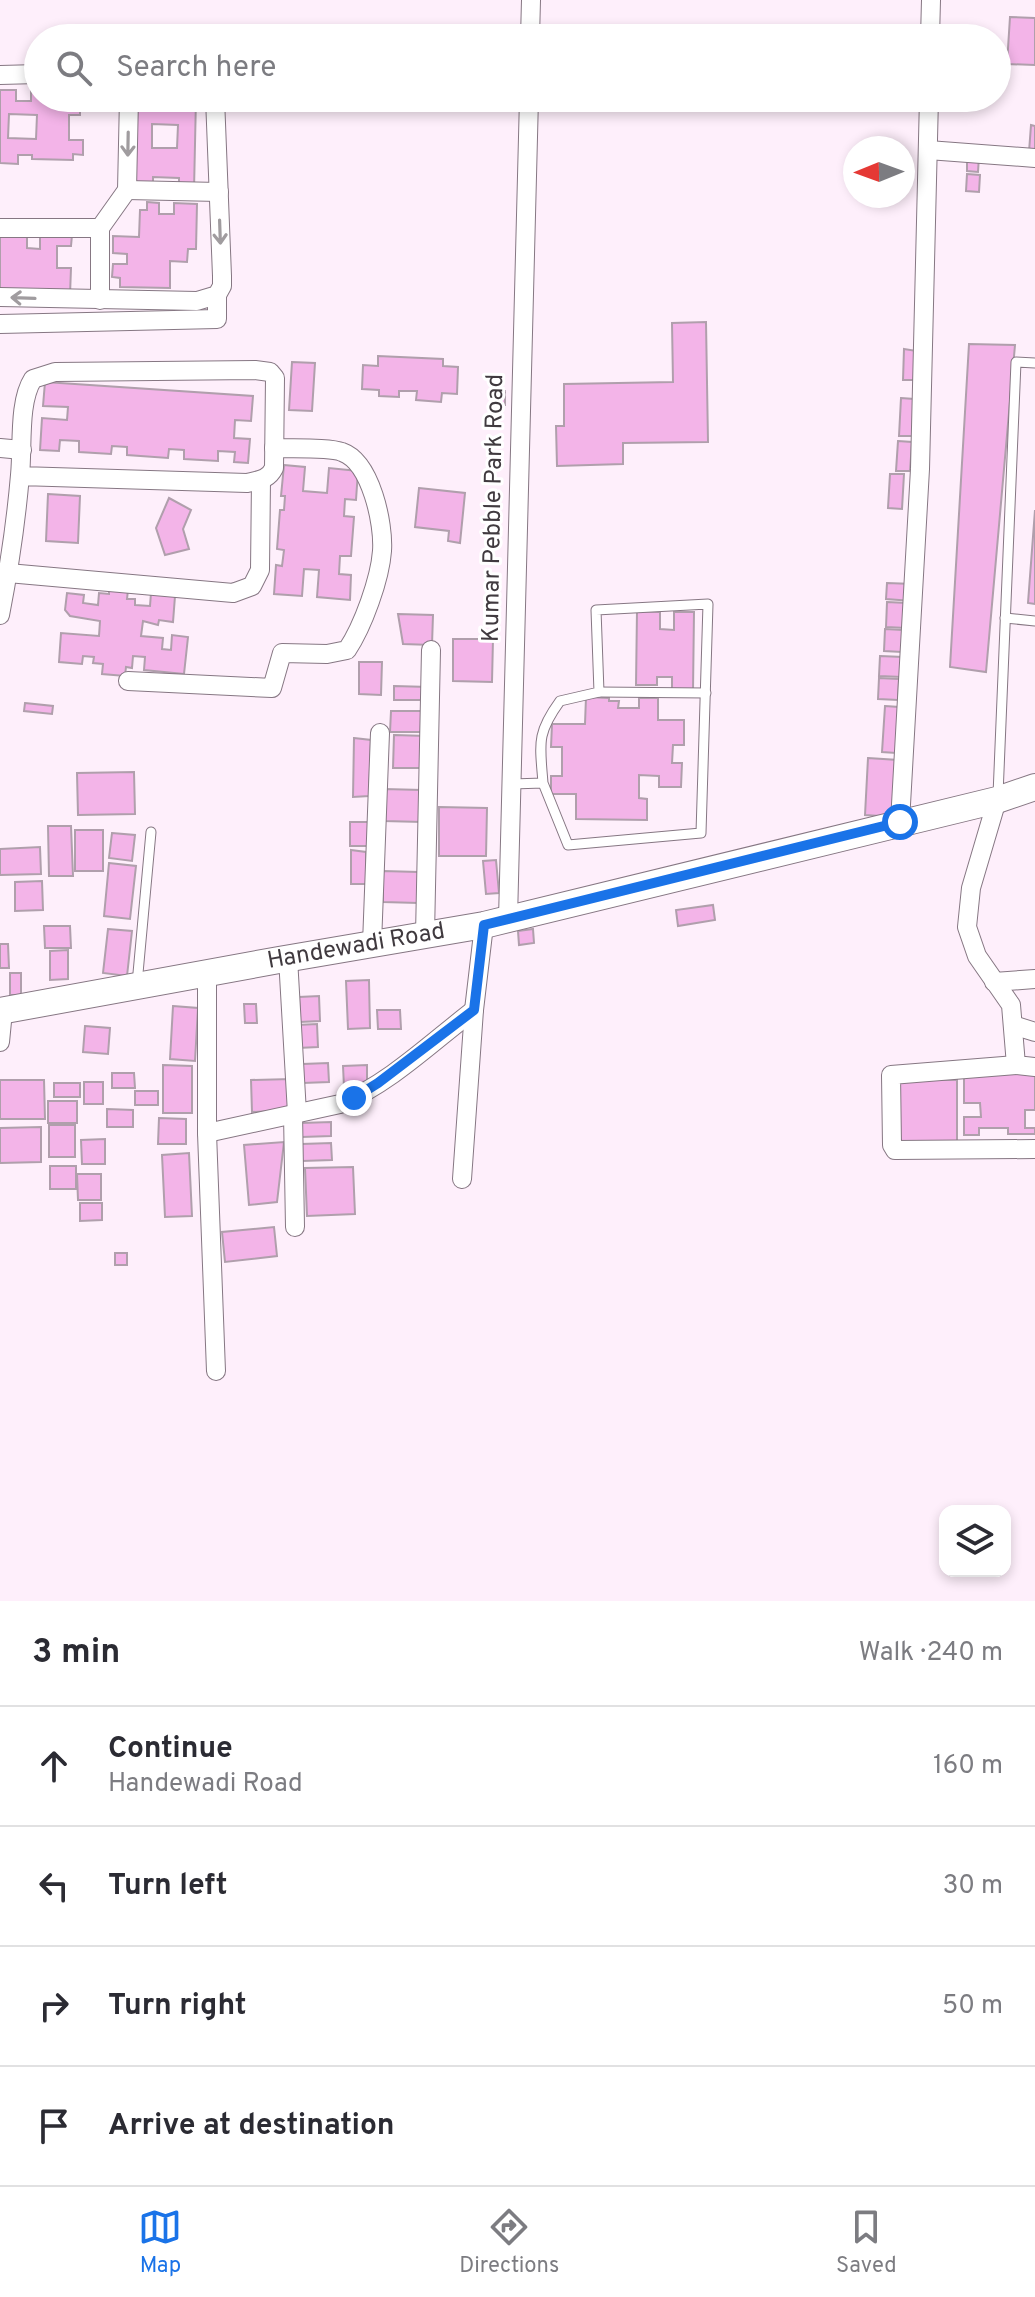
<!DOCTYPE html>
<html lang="en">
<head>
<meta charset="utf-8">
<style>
  :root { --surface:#fff; --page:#f7f7f7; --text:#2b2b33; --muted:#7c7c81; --line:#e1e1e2; --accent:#1a73e8 }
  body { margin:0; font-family:Overpass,sans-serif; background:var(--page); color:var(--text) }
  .controls { position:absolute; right:24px; bottom:24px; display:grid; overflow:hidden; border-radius:16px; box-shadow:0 4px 12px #0003 }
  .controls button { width:72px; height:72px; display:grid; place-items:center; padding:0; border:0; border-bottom:2px solid var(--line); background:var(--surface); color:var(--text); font:40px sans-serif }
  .compass { position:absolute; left:843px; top:136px; width:72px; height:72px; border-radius:50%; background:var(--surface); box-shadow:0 4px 12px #0003; rotate:269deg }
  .stop { position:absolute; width:24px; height:24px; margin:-18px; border:6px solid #1a73e8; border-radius:50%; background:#fff }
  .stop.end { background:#1a73e8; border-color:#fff; box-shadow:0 2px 8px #0008 }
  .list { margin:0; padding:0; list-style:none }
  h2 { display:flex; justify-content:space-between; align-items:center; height:104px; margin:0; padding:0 32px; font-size:34px }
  h2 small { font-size:26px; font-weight:400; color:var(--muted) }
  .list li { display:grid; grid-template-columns:52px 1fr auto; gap:24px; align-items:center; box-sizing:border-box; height:120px; padding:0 32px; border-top:2px solid var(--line) }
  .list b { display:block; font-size:30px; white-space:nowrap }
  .list p { margin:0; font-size:26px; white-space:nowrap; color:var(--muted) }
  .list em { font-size:26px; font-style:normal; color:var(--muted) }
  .icon { flex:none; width:44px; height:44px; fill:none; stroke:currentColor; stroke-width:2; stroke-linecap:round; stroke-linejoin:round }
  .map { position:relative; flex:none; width:1035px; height:1601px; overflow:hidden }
  .search { position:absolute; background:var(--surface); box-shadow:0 4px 12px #0003; left:24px; right:24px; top:24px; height:88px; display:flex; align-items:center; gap:20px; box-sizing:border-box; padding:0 28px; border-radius:44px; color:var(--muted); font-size:30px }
  .sheet { height:584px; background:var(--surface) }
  nav { display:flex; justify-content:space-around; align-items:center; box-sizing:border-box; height:112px; border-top:2px solid var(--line); background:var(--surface); font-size:22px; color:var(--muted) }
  nav a { display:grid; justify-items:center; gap:4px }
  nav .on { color:var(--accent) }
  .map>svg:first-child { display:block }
  .building { fill:#f3b4e8; stroke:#b09fac; stroke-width:2; fill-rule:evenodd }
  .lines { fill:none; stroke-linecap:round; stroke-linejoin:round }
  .lane-casing { stroke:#867783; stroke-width:11 }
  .street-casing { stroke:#867783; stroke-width:20 }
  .secondary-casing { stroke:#867783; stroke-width:28 }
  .lane { stroke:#fff; stroke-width:9 }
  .street { stroke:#fff; stroke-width:18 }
  .secondary { stroke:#fff; stroke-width:26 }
  .oneway { stroke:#a09c9f }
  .route { stroke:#1a73e8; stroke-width:10 }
  .labels { text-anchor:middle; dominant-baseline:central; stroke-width:6; stroke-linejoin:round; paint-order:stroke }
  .street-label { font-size:24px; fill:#403a3f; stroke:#fff }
</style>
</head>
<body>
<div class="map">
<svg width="1035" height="1601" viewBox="0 0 1035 1601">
  <rect width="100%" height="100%" fill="#feeffb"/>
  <g class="building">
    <path d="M1010,17L1035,18V65L1007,64Z"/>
    <path d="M0,90H16V101H31V91H38V98L80,99V115H69V140H83V155L73,154V160L32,159V155H18V164L0,163ZM9,114L37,115L36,139L8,138Z"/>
    <path d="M136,98H196L194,190L179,183V178L153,177V184H134ZM152,124L178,125L177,148H152Z"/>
    <path d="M1031,125L1035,126V153L1029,152Z"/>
    <path d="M967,155L979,156L978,172L967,171Z"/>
    <path d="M967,174L980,175L979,192L966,191Z"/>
    <path d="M147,202L159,203V214H174V203L197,204L196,249H188L187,262L170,261V288L120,287V278L112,277L113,264H127V254L113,253V236L139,237L140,210H147Z"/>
    <path d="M0,231H27V248L40,249V235H72L71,246H57V268H71L70,295L0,294Z"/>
    <path d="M706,322L708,442L623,443V464L557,466L556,426H564V384L673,382L672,323Z"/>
    <path d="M969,344L1015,345L986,672L950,667Z"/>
    <path d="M904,349L917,351L915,380H903Z"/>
    <path d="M378,356L443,359V366L458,367L457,394L442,393L441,402L416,400L417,391H399V397L379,396V390L362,389L363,365L378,366Z"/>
    <path d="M292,362L315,363L312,411L289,410Z"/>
    <path d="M45,382L253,396L251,421L235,420L234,438L250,439L248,463L234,462L235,452L218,451V461L184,459V450L169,449L168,458L127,455V447L112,446L111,454L79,452V441L60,440L59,451L40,450L42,418L67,420L68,407L43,406Z"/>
    <rect x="494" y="391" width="11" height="14"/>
    <path d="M901,398L914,399L912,436H899Z"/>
    <path d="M898,441L912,442L910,471H896Z"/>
    <path d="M284,465L305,467L303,491L327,493L329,468L358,471L356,500L345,499L344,516L354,517L351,556H340L339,574L351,575L350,600L317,597L319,570L304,569L302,596L274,594L276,565L282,566L284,550L277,549L280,510H284L285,496H281Z"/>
    <path d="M890,474H904L902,509L888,508Z"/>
    <path d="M419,488L465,493L460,543L448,541L449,531L415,527Z"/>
    <path d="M48,494L80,496L78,543L46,541Z"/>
    <path d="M169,498L191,510L183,529L189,549L165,555L156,528Z"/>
    <path d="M1035,510V604L1028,603Z"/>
    <path d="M887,583L913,584L912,601L886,599Z"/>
    <path d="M109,588L128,590L127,599H135V605L150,606L151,593L175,596L173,622L159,620L158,625L143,621L141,636L163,638L162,649L171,650L172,635L188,637L184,674L144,670L145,657L133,656L132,668L126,667L125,676L102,674L103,664L93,663L94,657L83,656L82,664L59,662L61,633L99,636L100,621L70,616L65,610L67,593L84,595L83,603L98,605L99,593L109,594Z"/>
    <path d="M887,602L907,603L906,628L886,627Z"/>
    <path d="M637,611L660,612V629L674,630V612H694L693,691H672V677H657V685H636Z"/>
    <path d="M398,614L433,615L432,645L403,644Z"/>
    <path d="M885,629L903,630L902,652L884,651Z"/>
    <path d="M453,639H493L492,682L453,681Z"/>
    <path d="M880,656L903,657L902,677L879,676Z"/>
    <path d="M359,662H382L381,695L359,694Z"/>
    <path d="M879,678L899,679L898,700L878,699Z"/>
    <path d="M394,686L429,687V700H394Z"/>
    <path d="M586,697L609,698V701H619L618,708H639V698H658V720H684V745H673L672,763H682L681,787H659V776L639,775V798L647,799V820L576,819V794H551V776H562V747H551L552,724H585Z"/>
    <path d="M25,703L53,706L52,714L24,711Z"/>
    <path d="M885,706L899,707L896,753L882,752Z"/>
    <path d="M391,711H426V732H390Z"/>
    <path d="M394,735L427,736V768H393Z"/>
    <path d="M354,738L371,740L369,796L353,797Z"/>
    <path d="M868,758L898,760L895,817L865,815Z"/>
    <path d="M134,772L135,814L78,815L77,773Z"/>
    <path d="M384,789L422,790V822L384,821Z"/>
    <path d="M439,807L487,808L486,856H439Z"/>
    <rect x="350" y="822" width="23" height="24"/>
    <path d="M48,826H71L73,876H49Z"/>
    <rect x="75" y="830" width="28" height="41"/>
    <path d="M112,833L135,835L132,861L109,858Z"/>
    <path d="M40,847L41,874L0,875V849Z"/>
    <path d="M351,850L366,852L367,884H351Z"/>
    <path d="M496,860L499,893L486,894L483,861Z"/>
    <path d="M109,863L136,866L130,919L104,916Z"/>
    <path d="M383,871L418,872V903L383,902Z"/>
    <path d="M42,881L43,910L15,911V882Z"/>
    <path d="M713,905L715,920L678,926L676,910Z"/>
    <path d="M44,926H70L71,948H45Z"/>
    <path d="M108,929L132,931L127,976L103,973Z"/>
    <path d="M533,929L534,943L519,945L518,931Z"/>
    <path d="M0,944H8L9,968H0Z"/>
    <path d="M68,950V979L50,980V951Z"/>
    <rect x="10" y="973" width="11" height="22"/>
    <path d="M369,980L370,1028L348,1029L346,981Z"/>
    <path d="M319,996L320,1021L300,1022L299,997Z"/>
    <path d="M244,1004H256L257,1023H245Z"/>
    <path d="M173,1006L198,1008L195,1061L170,1059Z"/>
    <path d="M377,1010H400L401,1029H378Z"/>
    <path d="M317,1024L318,1047L298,1048L297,1025Z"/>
    <path d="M85,1026L110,1028L108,1054L83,1052Z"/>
    <path d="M328,1063L329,1082L303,1083V1064Z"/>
    <path d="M163,1065L192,1066V1113H163Z"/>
    <path d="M367,1065V1086L344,1087L343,1066Z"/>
    <path d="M112,1073H134L135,1088H112Z"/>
    <path d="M964,1074H1035V1110H1025V1128H1035V1134H1008V1128H979V1135H964V1117H981L980,1103H964Z"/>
    <path d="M291,1079L292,1110L252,1112L251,1080Z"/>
    <path d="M898,1079L957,1080V1146L898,1145Z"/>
    <path d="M0,1080H44L45,1119H0Z"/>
    <rect x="84" y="1082" width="19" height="22"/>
    <rect x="54" y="1083" width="26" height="14"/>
    <rect x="135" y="1091" width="23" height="14"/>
    <rect x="48" y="1101" width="29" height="22"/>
    <path d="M107,1109L133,1110V1127H107Z"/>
    <path d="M159,1118L186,1119V1144H158Z"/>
    <path d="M331,1122V1136L302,1137L301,1123Z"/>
    <rect x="49" y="1125" width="26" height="32"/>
    <path d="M41,1127V1162L0,1163V1128Z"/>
    <path d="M105,1139V1164H82L81,1140Z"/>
    <path d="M284,1142L277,1202L249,1205L244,1145Z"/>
    <path d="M331,1143L332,1160L302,1161V1144Z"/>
    <path d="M189,1153L192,1216L165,1217L162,1155Z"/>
    <rect x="50" y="1166" width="26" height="23"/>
    <path d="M353,1167L355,1214L307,1216L305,1168Z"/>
    <path d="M77,1174H101V1200H78Z"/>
    <path d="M80,1203H102V1220L80,1221Z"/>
    <path d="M274,1227L277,1256L225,1262L222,1232Z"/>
    <rect x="115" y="1253" width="12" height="12"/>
  </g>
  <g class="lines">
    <defs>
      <g id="lane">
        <path d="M1005,618L1035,621"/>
        <path d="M599,692L706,693"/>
        <path d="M512,784L543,783L568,845L701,833L708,604L596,610L599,692L560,701C536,734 540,744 543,783"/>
        <path d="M998,795L1016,362L1035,363"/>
        <path d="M137,984L151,832"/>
      </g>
      <g id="street">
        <path d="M530,38L531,0"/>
        <path d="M930,38L931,0"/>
        <path d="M0,75L38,74"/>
        <path d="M928,150L1035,158"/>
        <path d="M127,190L219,192"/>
        <path d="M0,228H100"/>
        <path d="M0,297L197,301L217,295L222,286V276L215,98"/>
        <path d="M100,300V228L127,190L129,98"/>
        <path d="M0,324L217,319V295"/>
        <path d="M0,448L22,450"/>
        <path d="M8,573L233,593L252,586L260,570L261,480"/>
        <path d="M0,615C9,569 16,522 20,475C23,447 18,402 33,379L55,372L255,370L270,372L275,378L274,468C268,480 259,480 247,483L20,476"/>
        <path d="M128,681L272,688L282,653L327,654L347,650C363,626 380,579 382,551C384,524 371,462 342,452C329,447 290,449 274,448"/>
        <path d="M997,800L971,888L967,927L977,956L1011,1005L1016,1065L1035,1067"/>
        <path d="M900,822L920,469L929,98"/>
        <path d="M508,919L529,98"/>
        <path d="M425,935L431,650"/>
        <path d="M372,944L380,733"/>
        <path d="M288,958L297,1113"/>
        <path d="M207,974V1133L340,1104C389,1084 432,1042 474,1010"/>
        <path d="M994,982L1035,979"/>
        <path d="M1013,1025L1035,1032"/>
        <path d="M0,1042L3,1011"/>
        <path d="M1016,1065L891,1075L892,1145L895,1150L1035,1149"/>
        <path d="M293,1114L295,1227"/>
        <path d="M207,1133L216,1371"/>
        <path d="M462,1179L474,1010L484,925"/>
      </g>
      <g id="secondary">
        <path id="s1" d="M0,1011L279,960L484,925L997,800L1035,787"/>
      </g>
    </defs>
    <use href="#lane" class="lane-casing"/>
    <use href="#street" class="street-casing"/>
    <use href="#secondary" class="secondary-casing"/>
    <use href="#lane" class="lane"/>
    <use href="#street" class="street"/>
    <use href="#secondary" class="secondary"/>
  </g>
  <defs><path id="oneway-shaft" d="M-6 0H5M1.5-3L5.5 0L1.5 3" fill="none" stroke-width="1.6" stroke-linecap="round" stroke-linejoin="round" transform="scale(2)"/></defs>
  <g class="oneway">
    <use href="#oneway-shaft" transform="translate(128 144) rotate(91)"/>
    <use href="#oneway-shaft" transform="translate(220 232) rotate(88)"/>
    <use href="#oneway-shaft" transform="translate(23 298) rotate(-178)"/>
  </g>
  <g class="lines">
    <path class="route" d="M354,1098L378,1083L474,1010L484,925L900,822"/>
  </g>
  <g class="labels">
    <g class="street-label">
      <text transform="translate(494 508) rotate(-89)">Kumar Pebble Park Road</text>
      <text stroke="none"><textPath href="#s1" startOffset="362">Handewadi Road</textPath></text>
    </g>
  </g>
</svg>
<div class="controls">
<button><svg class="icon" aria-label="layers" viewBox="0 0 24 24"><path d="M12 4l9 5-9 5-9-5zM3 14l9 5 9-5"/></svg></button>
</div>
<svg class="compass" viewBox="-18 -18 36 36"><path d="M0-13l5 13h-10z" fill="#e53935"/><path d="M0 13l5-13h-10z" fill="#7c7c81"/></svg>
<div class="stop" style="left:900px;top:822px"></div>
<div class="stop end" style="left:354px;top:1098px"></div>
<div class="search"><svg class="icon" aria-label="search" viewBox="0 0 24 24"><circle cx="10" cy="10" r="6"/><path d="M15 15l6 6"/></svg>Search here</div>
</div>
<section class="sheet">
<h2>3 min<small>Walk · 240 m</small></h2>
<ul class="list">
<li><svg class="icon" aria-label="ahead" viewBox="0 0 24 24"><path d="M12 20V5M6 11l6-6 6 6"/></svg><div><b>Continue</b><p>Handewadi Road</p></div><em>160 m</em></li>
<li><svg class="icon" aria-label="left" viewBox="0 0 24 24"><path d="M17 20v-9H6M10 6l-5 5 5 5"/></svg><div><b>Turn left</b></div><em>30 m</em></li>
<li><svg class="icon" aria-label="right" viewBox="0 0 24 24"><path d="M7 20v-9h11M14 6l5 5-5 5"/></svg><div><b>Turn right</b></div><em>50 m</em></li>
<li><svg class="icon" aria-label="arrive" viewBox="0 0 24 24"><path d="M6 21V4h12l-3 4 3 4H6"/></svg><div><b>Arrive at destination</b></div></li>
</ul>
</section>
<nav>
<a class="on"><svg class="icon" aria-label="map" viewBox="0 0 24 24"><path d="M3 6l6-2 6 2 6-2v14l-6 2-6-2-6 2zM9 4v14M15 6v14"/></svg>Map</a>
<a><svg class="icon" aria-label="directions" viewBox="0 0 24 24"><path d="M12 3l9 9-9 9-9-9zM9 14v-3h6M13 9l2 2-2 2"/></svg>Directions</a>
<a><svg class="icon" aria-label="saved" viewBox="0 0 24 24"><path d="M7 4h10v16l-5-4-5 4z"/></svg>Saved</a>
</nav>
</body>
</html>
